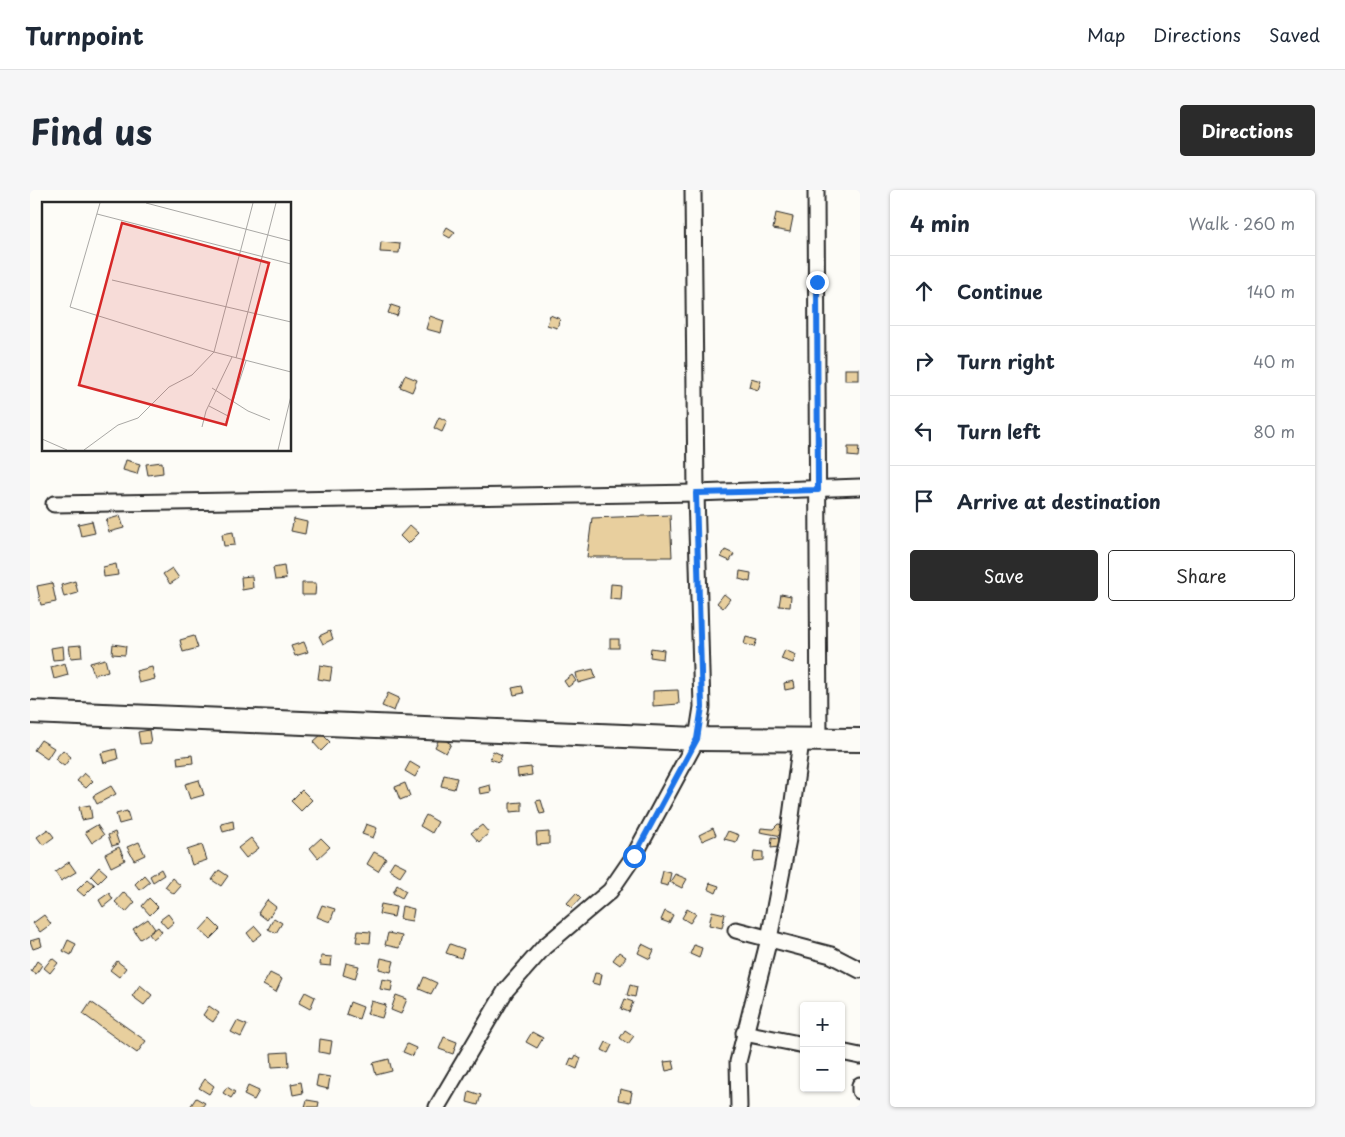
<!DOCTYPE html>
<html lang="en">
<head>
<meta charset="utf-8">
<style>
  :root { --surface:#fff; --page:#f6f6f7; --text:#1f2937; --muted:#747a83; --line:#e0e1e3; --accent:#2b2b2b }
  body { margin:0; font-family:"Playpen Sans",sans-serif; background:var(--page); color:var(--text) }
  .controls { position:absolute; right:15px; bottom:15px; display:grid; overflow:hidden; border-radius:5px; box-shadow:0 1px 4px #0004 }
  .controls button { width:45px; height:45px; display:grid; place-items:center; padding:0; border:0; border-bottom:1px solid var(--line); background:var(--surface); color:var(--text); font:25px sans-serif }
  .stop { position:absolute; width:15px; height:15px; margin:-11px; border:4px solid #1a73e8; border-radius:50%; background:#fff }
  .stop.end { background:#1a73e8; border-color:#fff; box-shadow:0 1px 5px #0008 }
  .list { margin:0; padding:0; list-style:none }
  h2 { display:flex; justify-content:space-between; align-items:center; height:65px; margin:0; padding:0 20px; font-size:21px }
  h2 small { font-size:16px; font-weight:400; color:var(--muted) }
  .list li { display:grid; grid-template-columns:32px 1fr auto; gap:15px; align-items:center; box-sizing:border-box; height:70px; padding:0 20px; border-top:1px solid var(--line) }
  .list b { display:block; font-size:19px; white-space:nowrap }
  .list em { font-size:16px; font-style:normal; color:var(--muted) }
  .actions { display:flex; gap:10px; padding:15px 20px }
  .actions a { flex:1; padding:11px 0; border:1px solid var(--accent); border-radius:5px; text-align:center; font-size:18px; color:var(--accent) }
  .actions .main { background:var(--accent); color:#fff }
  .icon { flex:none; width:28px; height:28px; fill:none; stroke:currentColor; stroke-width:2; stroke-linecap:round; stroke-linejoin:round }
  .map { position:relative; flex:none; width:830px; height:917px; overflow:hidden; border-radius:5px }
  header { display:flex; align-items:center; gap:30px; box-sizing:border-box; height:70px; padding:0 25px; background:var(--surface); border-bottom:1px solid var(--line) }
  header strong { font-size:24px }
  nav { display:flex; gap:28px; margin-inline-start:auto; font-size:18px }
  .intro { display:flex; align-items:center; justify-content:space-between; box-sizing:border-box; height:120px; padding:0 30px }
  h1 { margin:0; font-size:35px }
  .button { padding:12px 22px; border-radius:5px; background:var(--accent); color:#fff; font-size:18px; font-weight:700 }
  main { display:flex; gap:30px; padding:0 30px }
  aside { flex:1; background:var(--surface); border-radius:5px; box-shadow:0 1px 4px #0004 }
  .map>svg:first-child { display:block }
  .building { fill:#e8cf9e; stroke:#2b2b2b }
  .lines { fill:none; stroke-linecap:round; stroke-linejoin:round }
  .street-casing { stroke:#2b2b2b; stroke-width:19 }
  .secondary-casing { stroke:#2b2b2b; stroke-width:26 }
  .street { stroke:#fdfcf7; stroke-width:15 }
  .secondary { stroke:#fdfcf7; stroke-width:22 }
  .route { stroke:#1a73e8; stroke-width:6 }
  .inset-road { fill:none; stroke:#a9a8a5; stroke-width:1 }
  .view { fill:#d62828; fill-opacity:0.15; stroke:#d62828; stroke-width:2.5 }
  .inset-edge { fill:none; stroke:#2b2b2b; stroke-width:2.5 }
</style>
</head>
<body>
<header>
<strong>Turnpoint</strong>
<nav><a>Map</a><a>Directions</a><a>Saved</a></nav>
</header>
<div class="intro"><h1>Find us</h1><a class="button">Directions</a></div>
<main>
<div class="map">
<svg width="830" height="917" viewBox="0 0 830 917">
  <rect width="100%" height="100%" fill="#fdfcf7"/>
  <filter id="ink" filterUnits="userSpaceOnUse"><feTurbulence type="fractalNoise" baseFrequency=".02" numOctaves="2"/><feDisplacementMap in="SourceGraphic" scale="10" xChannelSelector="R" yChannelSelector="G"/><feConvolveMatrix kernelMatrix="1 2 1 2 8 2 1 2 1" color-interpolation-filters="sRGB"/></filter>
  <g filter="url(#ink)">
    <g class="building">
      <path d="M746,23L763,27L760,42L743,39Z"/>
      <path d="M417,37L425,42L420,48L413,44Z"/>
      <path d="M351,52L370,54L369,63L350,62Z"/>
      <path d="M361,115L370,118L367,126L358,123Z"/>
      <path d="M520,125L530,129L527,138L517,135Z"/>
      <path d="M400,126L414,131L411,143L396,139Z"/>
      <rect x="815" y="179" width="14" height="11"/>
      <path d="M375,185L387,190L382,202L370,197Z"/>
      <path d="M721,188L731,191L728,200L719,197Z"/>
      <path d="M409,227L417,231L412,242L404,238Z"/>
      <path d="M818,257H829L828,267L818,266Z"/>
      <path d="M96,270L110,274L107,284L93,280Z"/>
      <path d="M132,272L133,283L118,285L116,274Z"/>
      <path d="M640,325L642,367H557L562,328Z"/>
      <path d="M90,326L94,338L79,342L76,330Z"/>
      <path d="M264,329L277,332L275,344L261,341Z"/>
      <path d="M62,331L65,343L51,346L48,334Z"/>
      <path d="M380,335L389,343L378,354L370,346Z"/>
      <path d="M203,342L205,355L194,356L192,344Z"/>
      <path d="M695,360L704,364L700,371L691,367Z"/>
      <path d="M86,374L88,385L74,387L73,377Z"/>
      <path d="M254,376L256,389L245,390L243,378Z"/>
      <path d="M142,378L149,388L140,394L133,384Z"/>
      <path d="M710,381L721,383L720,392L709,389Z"/>
      <path d="M222,386L223,398L212,400L211,387Z"/>
      <path d="M45,391L48,403L34,407L31,395Z"/>
      <path d="M22,393L26,412L11,415L7,396Z"/>
      <path d="M272,393H286L285,405H272Z"/>
      <path d="M581,394L592,395L591,410L580,409Z"/>
      <path d="M694,404L700,409L693,418L687,413Z"/>
      <path d="M751,404L761,406L760,417L749,416Z"/>
      <path d="M300,441L303,449L293,454L289,446Z"/>
      <path d="M164,446L168,458L153,462L150,450Z"/>
      <path d="M716,447L727,450L724,457L714,454Z"/>
      <rect x="580" y="449" width="9" height="9"/>
      <path d="M274,452L278,462L265,466L261,456Z"/>
      <path d="M83,454L96,456L95,465L82,464Z"/>
      <path d="M51,455L52,467L41,468L39,456Z"/>
      <path d="M33,456L34,469L23,470L21,458Z"/>
      <path d="M621,458L634,460L633,469L620,467Z"/>
      <path d="M755,460L766,465L763,473L751,469Z"/>
      <path d="M75,469L78,481L64,485L60,473Z"/>
      <path d="M35,473L38,485L24,489L21,477Z"/>
      <path d="M290,475L302,477L300,491L288,489Z"/>
      <path d="M122,477L125,489L109,493L106,481Z"/>
      <path d="M563,479L566,488L548,493L546,483Z"/>
      <path d="M542,485L546,491L538,497L534,491Z"/>
      <path d="M764,491L765,498L755,500L754,493Z"/>
      <path d="M492,496L494,503L484,505L482,498Z"/>
      <path d="M648,500L649,514L623,516V501Z"/>
      <path d="M358,503L369,508L364,521L352,516Z"/>
      <path d="M119,540L121,553L110,554L108,542Z"/>
      <path d="M292,544L300,552L291,561L283,552Z"/>
      <path d="M410,547L421,554L416,563L405,557Z"/>
      <path d="M11,550L24,558L17,569L4,560Z"/>
      <path d="M86,559L88,569L74,573L71,563Z"/>
      <path d="M33,560L41,567L34,576L25,569Z"/>
      <path d="M463,561L472,565L469,572L460,569Z"/>
      <path d="M162,565L163,573L148,575L147,567Z"/>
      <path d="M380,572L390,578L385,587L375,581Z"/>
      <path d="M501,577L502,585L488,587L487,579Z"/>
      <path d="M54,583L63,591L56,598L47,591Z"/>
      <path d="M414,585L427,588L424,599L411,596Z"/>
      <path d="M169,590L174,605L160,609L155,594Z"/>
      <path d="M375,593L380,606L370,610L365,597Z"/>
      <path d="M460,595L461,602L450,604L449,598Z"/>
      <path d="M81,596L86,604L67,614L63,606Z"/>
      <path d="M272,600L282,610L271,621L261,611Z"/>
      <path d="M511,610L515,623L510,624L506,611Z"/>
      <path d="M492,612V621L480,622V613Z"/>
      <path d="M60,615L62,628L52,630L49,617Z"/>
      <path d="M97,621L100,631L89,634L86,624Z"/>
      <path d="M396,625L408,632L402,643L390,636Z"/>
      <path d="M203,631L204,639L193,642L191,634Z"/>
      <path d="M336,634L347,638L343,648L332,644Z"/>
      <path d="M748,634L754,635L752,646L730,642L731,638L743,639Z"/>
      <path d="M67,635L74,645L62,653L55,642Z"/>
      <path d="M452,635L459,643L449,652L441,643Z"/>
      <path d="M683,638L686,645L672,651L669,645Z"/>
      <path d="M18,639L24,647L13,655L7,647Z"/>
      <path d="M698,641L709,645L706,652L694,649Z"/>
      <path d="M85,642L89,654L82,656L78,645Z"/>
      <path d="M519,642V654L507,655L506,643Z"/>
      <path d="M742,647L749,648V657L741,658Z"/>
      <path d="M221,648L229,658L216,668L208,658Z"/>
      <path d="M291,648L300,657L288,668L280,658Z"/>
      <path d="M109,652L115,665L104,670L97,657Z"/>
      <path d="M172,655L177,670L162,675L157,660Z"/>
      <path d="M89,657L95,670L81,677L75,664Z"/>
      <path d="M724,661L733,662V670L723,671Z"/>
      <path d="M344,662L356,668L348,681L337,674Z"/>
      <path d="M364,671L376,677L370,686L359,679Z"/>
      <path d="M39,672L46,682L31,691L25,682Z"/>
      <path d="M69,677L77,684L68,693L61,686Z"/>
      <path d="M131,679L134,685L123,692L120,686Z"/>
      <path d="M189,680L198,686L191,696L182,690Z"/>
      <path d="M633,681L641,683L638,696L630,694Z"/>
      <path d="M645,684L657,689L652,698L640,692Z"/>
      <path d="M114,685L120,692L110,700L105,694Z"/>
      <path d="M142,688L151,696L144,704L135,697Z"/>
      <path d="M58,689L65,695L54,706L47,700Z"/>
      <path d="M680,693L689,696L686,703L678,699Z"/>
      <path d="M367,695L376,701L372,708L363,703Z"/>
      <path d="M94,702L105,712L96,722L85,712Z"/>
      <path d="M79,703L83,709L73,717L69,710Z"/>
      <path d="M546,703L551,708L542,718L537,713Z"/>
      <path d="M119,708L128,717L120,725L112,716Z"/>
      <path d="M237,710L246,717L237,730L228,723Z"/>
      <path d="M351,714L366,717L364,727L349,724Z"/>
      <path d="M292,715L305,719L300,732L287,727Z"/>
      <path d="M372,716L384,719L382,731L370,729Z"/>
      <path d="M657,719L666,724L660,733L652,728Z"/>
      <path d="M635,721L643,725L639,733L631,730Z"/>
      <path d="M682,721L695,724L692,738L679,735Z"/>
      <path d="M138,724L144,732L137,738L130,730Z"/>
      <path d="M14,725L21,734L10,742L3,733Z"/>
      <path d="M244,728L252,733L246,743L238,739Z"/>
      <path d="M118,729L125,739L110,749L103,739Z"/>
      <path d="M180,729L190,739L180,749L170,740Z"/>
      <path d="M225,736L232,744L223,751L217,743Z"/>
      <path d="M128,737L132,742L123,749L119,744Z"/>
      <path d="M328,741L341,742L340,753L326,752Z"/>
      <path d="M358,743L372,746L369,758L355,755Z"/>
      <path d="M10,748L12,756L3,759L0,751Z"/>
      <path d="M38,750L46,754L41,765L33,761Z"/>
      <path d="M420,754L434,759L431,768L416,763Z"/>
      <path d="M612,754L624,760L620,769L608,763Z"/>
      <path d="M664,755L672,758L669,768L660,764Z"/>
      <path d="M589,762L596,767L590,775L583,770Z"/>
      <path d="M291,766L302,767L301,776L290,775Z"/>
      <path d="M22,768L28,773L20,783L14,778Z"/>
      <path d="M351,768L364,771L361,782L349,779Z"/>
      <path d="M7,771L12,775L6,784L1,781Z"/>
      <path d="M87,771L96,778L89,787L80,780Z"/>
      <path d="M316,773L329,776L325,789L313,785Z"/>
      <path d="M240,783L252,789L246,802L233,795Z"/>
      <path d="M565,783L572,784L570,795L562,793Z"/>
      <path d="M394,787L407,793L401,804L389,799Z"/>
      <path d="M352,789L363,791L361,801L350,799Z"/>
      <path d="M110,795L122,805L114,815L102,806Z"/>
      <path d="M600,795L607,797L605,807L597,805Z"/>
      <path d="M275,802L285,807L280,819L269,813Z"/>
      <path d="M366,805L377,809L371,824L361,820Z"/>
      <path d="M595,809L603,812L599,822L591,819Z"/>
      <path d="M341,811L356,815L352,828L337,824Z"/>
      <path d="M61,812L116,851L107,863L53,824Z"/>
      <path d="M320,812L333,817L329,829L316,824Z"/>
      <path d="M179,816L189,823L183,832L173,825Z"/>
      <path d="M207,831L217,835L211,847L201,842Z"/>
      <path d="M595,840L604,846L598,854L590,848Z"/>
      <path d="M502,842L513,848L507,858L496,852Z"/>
      <path d="M414,847L427,852L423,864L409,859Z"/>
      <path d="M290,849L302,851L300,864L289,862Z"/>
      <path d="M576,852L582,855L578,863L572,860Z"/>
      <path d="M377,854L386,858L383,866L373,862Z"/>
      <path d="M258,862L259,876L242,877L241,863Z"/>
      <path d="M546,865L551,868L547,879L538,875L541,868L544,869Z"/>
      <path d="M359,869L362,881L346,885L343,873Z"/>
      <path d="M643,871L645,879L636,881L634,872Z"/>
      <path d="M288,885L300,887L298,899L286,896Z"/>
      <path d="M175,889L184,896L179,904L169,898Z"/>
      <path d="M271,892L273,903L263,905L261,894Z"/>
      <path d="M218,896L229,901L224,910L214,905Z"/>
      <path d="M197,897L205,902L201,908L193,903Z"/>
      <path d="M590,899L602,902L600,912L588,910Z"/>
      <path d="M439,901L451,905L448,915L437,912Z"/>
      <path d="M166,908L175,913L172,917H160Z"/>
      <path d="M277,910L289,912L288,917H275Z"/>
    </g>
    <g class="lines">
      <defs>
        <g id="street">
          <path d="M786,0L789,551"/>
          <path d="M24,314L666,303L830,297"/>
          <path d="M706,740L801,765L830,780"/>
          <path d="M714,843L774,855"/>
          <path d="M811,862L830,866"/>
          <path d="M830,901V895"/>
          <path d="M407,917L476,800L514,757L580,701L604,666L667,549L672,517L666,303L663,0"/>
          <path d="M709,917L708,872L739,749L758,649L771,551"/>
        </g>
        <path id="secondary" d="M0,522L667,549L830,550"/>
      </defs>
      <use href="#street" class="street-casing"/>
      <use href="#secondary" class="secondary-casing"/>
      <use href="#street" class="street"/>
      <use href="#secondary" class="secondary"/>
    </g>
  </g>
  <g class="lines" filter="url(#ink)">
    <path class="route" d="M604,666L667,549L672,517L666,303L788,300L787,92"/>
  </g>
  <g transform="translate(12 12)">
    <rect width="249" height="249" fill="#fdfcf7"/>
    <path class="inset-road" d="M58,1L28,105L172,150L249,170M104,1L249,39M55,12L249,62M70,78L249,120M194,156L234,1M170,186L206,209L228,218M167,204L186,214M184,220L204,159M160,225L164,209L190,155M0,237L25,248M42,248L76,223L96,216L127,185L150,173L172,150L211,1M236,248L249,194"/>
    <path class="view" d="M80,21L227,61L184,223L37,183Z"/>
    <rect width="249" height="249" class="inset-edge"/>
  </g>
</svg>
<div class="controls">
<button>+</button>
<button>−</button>
</div>
<div class="stop" style="left:604px;top:666px"></div>
<div class="stop end" style="left:787px;top:92px"></div>
</div>
<aside>
<h2>4 min<small>Walk · 260 m</small></h2>
<ul class="list">
<li><svg class="icon" aria-label="ahead" viewBox="0 0 24 24"><path d="M12 20V5M6 11l6-6 6 6"/></svg><div><b>Continue</b></div><em>140 m</em></li>
<li><svg class="icon" aria-label="right" viewBox="0 0 24 24"><path d="M7 20v-9h11M14 6l5 5-5 5"/></svg><div><b>Turn right</b></div><em>40 m</em></li>
<li><svg class="icon" aria-label="left" viewBox="0 0 24 24"><path d="M17 20v-9H6M10 6l-5 5 5 5"/></svg><div><b>Turn left</b></div><em>80 m</em></li>
<li><svg class="icon" aria-label="arrive" viewBox="0 0 24 24"><path d="M6 21V4h12l-3 4 3 4H6"/></svg><div><b>Arrive at destination</b></div></li>
</ul>
<div class="actions"><a class="main">Save</a><a>Share</a></div>
</aside>
</main>
</body>
</html>
